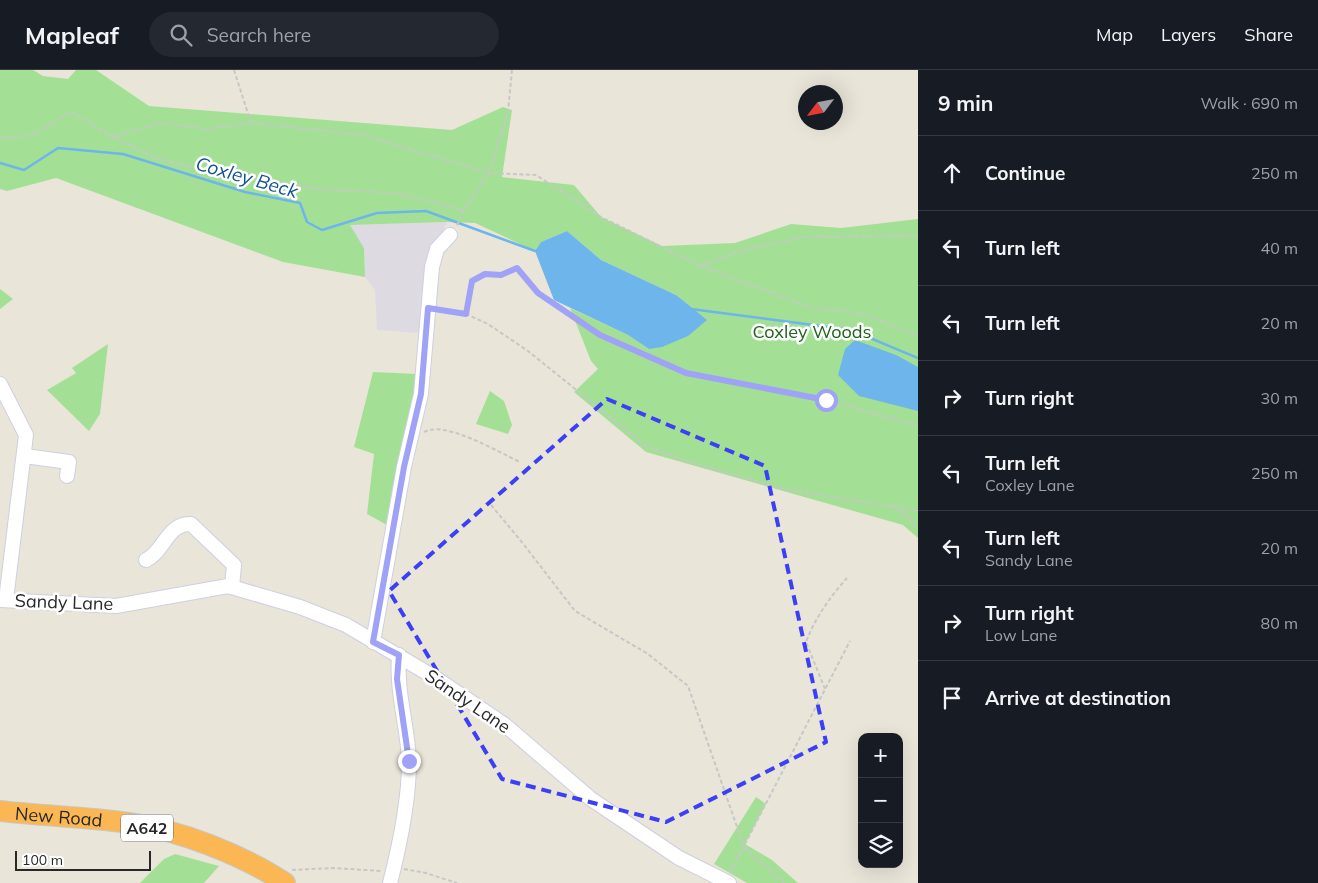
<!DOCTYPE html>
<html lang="en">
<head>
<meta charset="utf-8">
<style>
  :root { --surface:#171b24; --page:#242831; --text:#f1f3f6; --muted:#9ea1a6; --line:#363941 }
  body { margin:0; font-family:Mulish,sans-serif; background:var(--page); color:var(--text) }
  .controls { position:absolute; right:15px; bottom:15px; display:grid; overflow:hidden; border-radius:10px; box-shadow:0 5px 20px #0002 }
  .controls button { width:45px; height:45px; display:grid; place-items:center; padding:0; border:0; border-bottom:1px solid var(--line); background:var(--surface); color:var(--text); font:25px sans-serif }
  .compass { position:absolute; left:798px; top:15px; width:45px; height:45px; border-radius:50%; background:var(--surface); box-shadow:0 5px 20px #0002; rotate:238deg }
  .scale { position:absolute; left:15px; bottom:12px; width:136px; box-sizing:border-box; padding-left:5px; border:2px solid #282828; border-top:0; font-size:14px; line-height:18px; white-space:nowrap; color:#282828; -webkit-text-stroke:4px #fff; paint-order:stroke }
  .stop { position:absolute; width:15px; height:15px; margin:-11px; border:4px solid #9fa2f6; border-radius:50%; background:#fff }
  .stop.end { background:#9fa2f6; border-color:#fff; box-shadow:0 1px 5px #0008 }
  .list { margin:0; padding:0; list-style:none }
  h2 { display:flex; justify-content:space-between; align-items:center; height:65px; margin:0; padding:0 20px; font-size:21px }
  h2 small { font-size:16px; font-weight:400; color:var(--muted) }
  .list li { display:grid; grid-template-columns:32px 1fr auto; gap:15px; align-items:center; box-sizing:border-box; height:75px; padding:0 20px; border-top:1px solid var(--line) }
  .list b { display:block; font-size:19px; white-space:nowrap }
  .list p { margin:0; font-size:16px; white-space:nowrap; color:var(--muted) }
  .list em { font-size:16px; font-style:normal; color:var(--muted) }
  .icon { flex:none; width:28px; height:28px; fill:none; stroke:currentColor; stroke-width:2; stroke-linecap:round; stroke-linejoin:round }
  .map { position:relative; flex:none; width:918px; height:813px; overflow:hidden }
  header { display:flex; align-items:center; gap:30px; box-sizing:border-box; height:70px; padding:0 25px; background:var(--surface); border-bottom:1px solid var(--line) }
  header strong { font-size:24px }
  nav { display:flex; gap:28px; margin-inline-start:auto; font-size:18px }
  .search { width:350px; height:45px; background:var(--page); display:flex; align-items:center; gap:12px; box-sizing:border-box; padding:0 18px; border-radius:28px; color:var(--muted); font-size:19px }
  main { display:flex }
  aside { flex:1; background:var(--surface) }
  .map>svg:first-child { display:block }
  .industrial { fill:#dedae2 }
  .green { fill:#a3e096 }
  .water { fill:#6db5eb }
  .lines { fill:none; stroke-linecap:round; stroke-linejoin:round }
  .stream { stroke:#6db5eb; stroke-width:2.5 }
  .minor-casing { stroke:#cecfe1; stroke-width:16 }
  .highway-casing { stroke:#c7c7c7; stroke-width:22 }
  .path { stroke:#c7c7c7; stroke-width:2; stroke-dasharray:4 2.5; stroke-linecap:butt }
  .minor { stroke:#fff; stroke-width:14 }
  .highway { stroke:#fab754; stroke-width:20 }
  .route { stroke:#9fa2f6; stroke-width:6 }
  .marked { fill:none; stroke:#3b3ff5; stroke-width:4; stroke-dasharray:10 6; stroke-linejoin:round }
  .labels { text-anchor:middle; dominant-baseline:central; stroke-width:5; stroke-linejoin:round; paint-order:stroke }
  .shield { fill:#fff; stroke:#686868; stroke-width:1 }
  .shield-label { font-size:16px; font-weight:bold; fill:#282828 }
  .park-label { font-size:18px; fill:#1e621a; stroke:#fff }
  .street-label { font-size:18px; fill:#282828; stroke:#fff }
  .water-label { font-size:19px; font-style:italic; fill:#105193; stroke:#fff }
</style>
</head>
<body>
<header>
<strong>Mapleaf</strong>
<div class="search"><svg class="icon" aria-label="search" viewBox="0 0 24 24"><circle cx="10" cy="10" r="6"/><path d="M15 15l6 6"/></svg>Search here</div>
<nav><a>Map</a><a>Layers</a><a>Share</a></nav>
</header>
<main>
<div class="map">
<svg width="918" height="813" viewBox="0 0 918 813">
  <rect width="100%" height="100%" fill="#eae5d9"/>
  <path class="industrial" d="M447,152L436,176L420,263L377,260L375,220L365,207L364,178L349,155Z"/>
  <g class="green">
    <path d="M0,0H33L43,6L68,9L76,0H96L149,36L452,60L503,37L512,40L502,107L574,115L601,147L662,176L735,173L791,154L841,158L918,149V468L903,455L646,382L574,322L598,299L591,291L570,238L628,265L649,279L676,225L601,190L567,161L541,172L535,181L475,153L447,152L350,155L364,178L365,207L283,192L56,108L7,121L0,119Z"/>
    <path d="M0,219L13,229L0,239Z"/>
    <path d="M108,274L100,344L89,361L47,320L76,303L72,298Z"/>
    <path d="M373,302L418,304L389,456L367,444L374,384L354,377Z"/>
    <path d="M490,321L504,331L512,355L508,364L476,354Z"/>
    <path d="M756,727L766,734L745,774L772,790L798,813H747L714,794Z"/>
    <path d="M175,784L219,796L204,813H140L164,789Z"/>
  </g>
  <g class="water">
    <path d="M567,161L601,190L676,225L707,250L688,266L662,277L649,279L628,265L554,230L535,181L541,172Z"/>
    <path d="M855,270L896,285L918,297V341L859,326L838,305L845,279Z"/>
  </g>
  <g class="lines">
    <g class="stream">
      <path d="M0,93L24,100L58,78L123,84L245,122L300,133L307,152L322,160L377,143L426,141L535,181"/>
      <path d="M691,239L851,260L918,288"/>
    </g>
    <defs>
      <g id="minor">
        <path d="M0,314L26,365L6,530"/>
        <path d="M25,386L69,392L67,406"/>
        <path d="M146,490C164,482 167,453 191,454L234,495L232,517"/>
        <path d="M0,530L116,536L228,516L300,537L346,555L434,607L505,655L591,729L679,788L729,813"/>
        <path d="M373,572L404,397L421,324L432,197L437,179L450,165"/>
        <path d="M390,813C400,774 409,732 409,692C408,656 396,623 399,585"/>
      </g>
      <g id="highway">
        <path id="s1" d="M0,741C43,746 86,747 129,753C179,760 243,785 285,813"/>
      </g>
    </defs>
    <use href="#minor" class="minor-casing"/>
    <use href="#highway" class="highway-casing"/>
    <g class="path">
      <path d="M234,0L251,53L363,65L489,103L463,140L457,156"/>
      <path d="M512,0L508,42L489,103L536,105L601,147L701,196L736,182L803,167L918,166"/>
      <path d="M113,66L162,53L205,59L251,53"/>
      <path d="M0,67C31,70 46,59 70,41L111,66L157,88L197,98L317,119L396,123L463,140"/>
      <path d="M701,196L812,238L859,243L918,265"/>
      <path d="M440,240L466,244L488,254L528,281L646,376L683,390L780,418L918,441"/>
      <path d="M466,244L472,211L485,204L501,205L517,198L538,223L600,265L686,303L826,330L918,356"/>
      <path d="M424,362C445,350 498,382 520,392"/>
      <path d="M491,435L521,471L575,541L648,584L688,616L744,777L784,813"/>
      <path d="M893,436L918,457"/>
      <path d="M825,619L806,572C815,548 830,527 847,508"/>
      <path d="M404,799L426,803L457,813"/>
      <path d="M292,800L332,798L382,801"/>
      <path d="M730,803L850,571"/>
    </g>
    <use href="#minor" class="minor"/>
    <use href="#highway" class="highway"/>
  </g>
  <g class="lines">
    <path class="route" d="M409,691L397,609L399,585L373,572L404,397L421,324L428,238L466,244L472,211L485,204L501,205L517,198L538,223L600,265L686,303L826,330"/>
  </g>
  <path class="marked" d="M607,329L765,396L826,672L666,752L502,709L389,521Z"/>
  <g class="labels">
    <rect class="shield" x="121" y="744.5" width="52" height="27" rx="4"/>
    <g class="shield-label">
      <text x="147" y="758">A642</text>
    </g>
    <g class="park-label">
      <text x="812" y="261">Coxley Woods</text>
    </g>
    <g class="street-label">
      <text transform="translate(64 532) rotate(2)">Sandy Lane</text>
      <text transform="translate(468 631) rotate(34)">Sandy Lane</text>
      <text stroke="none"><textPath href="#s1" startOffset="59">New Road</textPath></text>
    </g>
    <g class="water-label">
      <text transform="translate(247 107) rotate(16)">Coxley Beck</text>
    </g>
  </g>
</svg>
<div class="controls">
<button>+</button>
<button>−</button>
<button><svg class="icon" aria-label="layers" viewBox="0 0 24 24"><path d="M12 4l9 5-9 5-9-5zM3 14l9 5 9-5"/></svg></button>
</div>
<svg class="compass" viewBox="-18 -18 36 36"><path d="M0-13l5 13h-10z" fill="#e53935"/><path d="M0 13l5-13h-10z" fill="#9ea1a6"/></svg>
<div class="scale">100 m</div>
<div class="stop" style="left:826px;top:330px"></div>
<div class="stop end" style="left:409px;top:691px"></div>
</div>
<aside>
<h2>9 min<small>Walk · 690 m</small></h2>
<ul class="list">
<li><svg class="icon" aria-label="ahead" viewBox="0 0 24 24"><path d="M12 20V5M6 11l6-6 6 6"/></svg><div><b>Continue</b></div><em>250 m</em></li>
<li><svg class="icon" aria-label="left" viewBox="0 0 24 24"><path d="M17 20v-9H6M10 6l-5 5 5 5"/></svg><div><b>Turn left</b></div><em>40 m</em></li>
<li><svg class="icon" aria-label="left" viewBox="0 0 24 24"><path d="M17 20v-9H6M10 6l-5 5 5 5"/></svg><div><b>Turn left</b></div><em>20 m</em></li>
<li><svg class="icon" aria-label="right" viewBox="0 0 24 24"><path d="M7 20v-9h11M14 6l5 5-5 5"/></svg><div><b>Turn right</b></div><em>30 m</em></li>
<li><svg class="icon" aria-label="left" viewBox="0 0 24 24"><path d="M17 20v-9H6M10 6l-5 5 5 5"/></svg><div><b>Turn left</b><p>Coxley Lane</p></div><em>250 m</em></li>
<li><svg class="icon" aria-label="left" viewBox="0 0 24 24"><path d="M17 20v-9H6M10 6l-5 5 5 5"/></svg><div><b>Turn left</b><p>Sandy Lane</p></div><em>20 m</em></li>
<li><svg class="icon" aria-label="right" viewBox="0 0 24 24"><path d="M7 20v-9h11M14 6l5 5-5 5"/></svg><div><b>Turn right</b><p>Low Lane</p></div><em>80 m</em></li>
<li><svg class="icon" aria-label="arrive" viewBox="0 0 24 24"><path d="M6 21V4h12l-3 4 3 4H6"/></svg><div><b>Arrive at destination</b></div></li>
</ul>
</aside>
</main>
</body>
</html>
